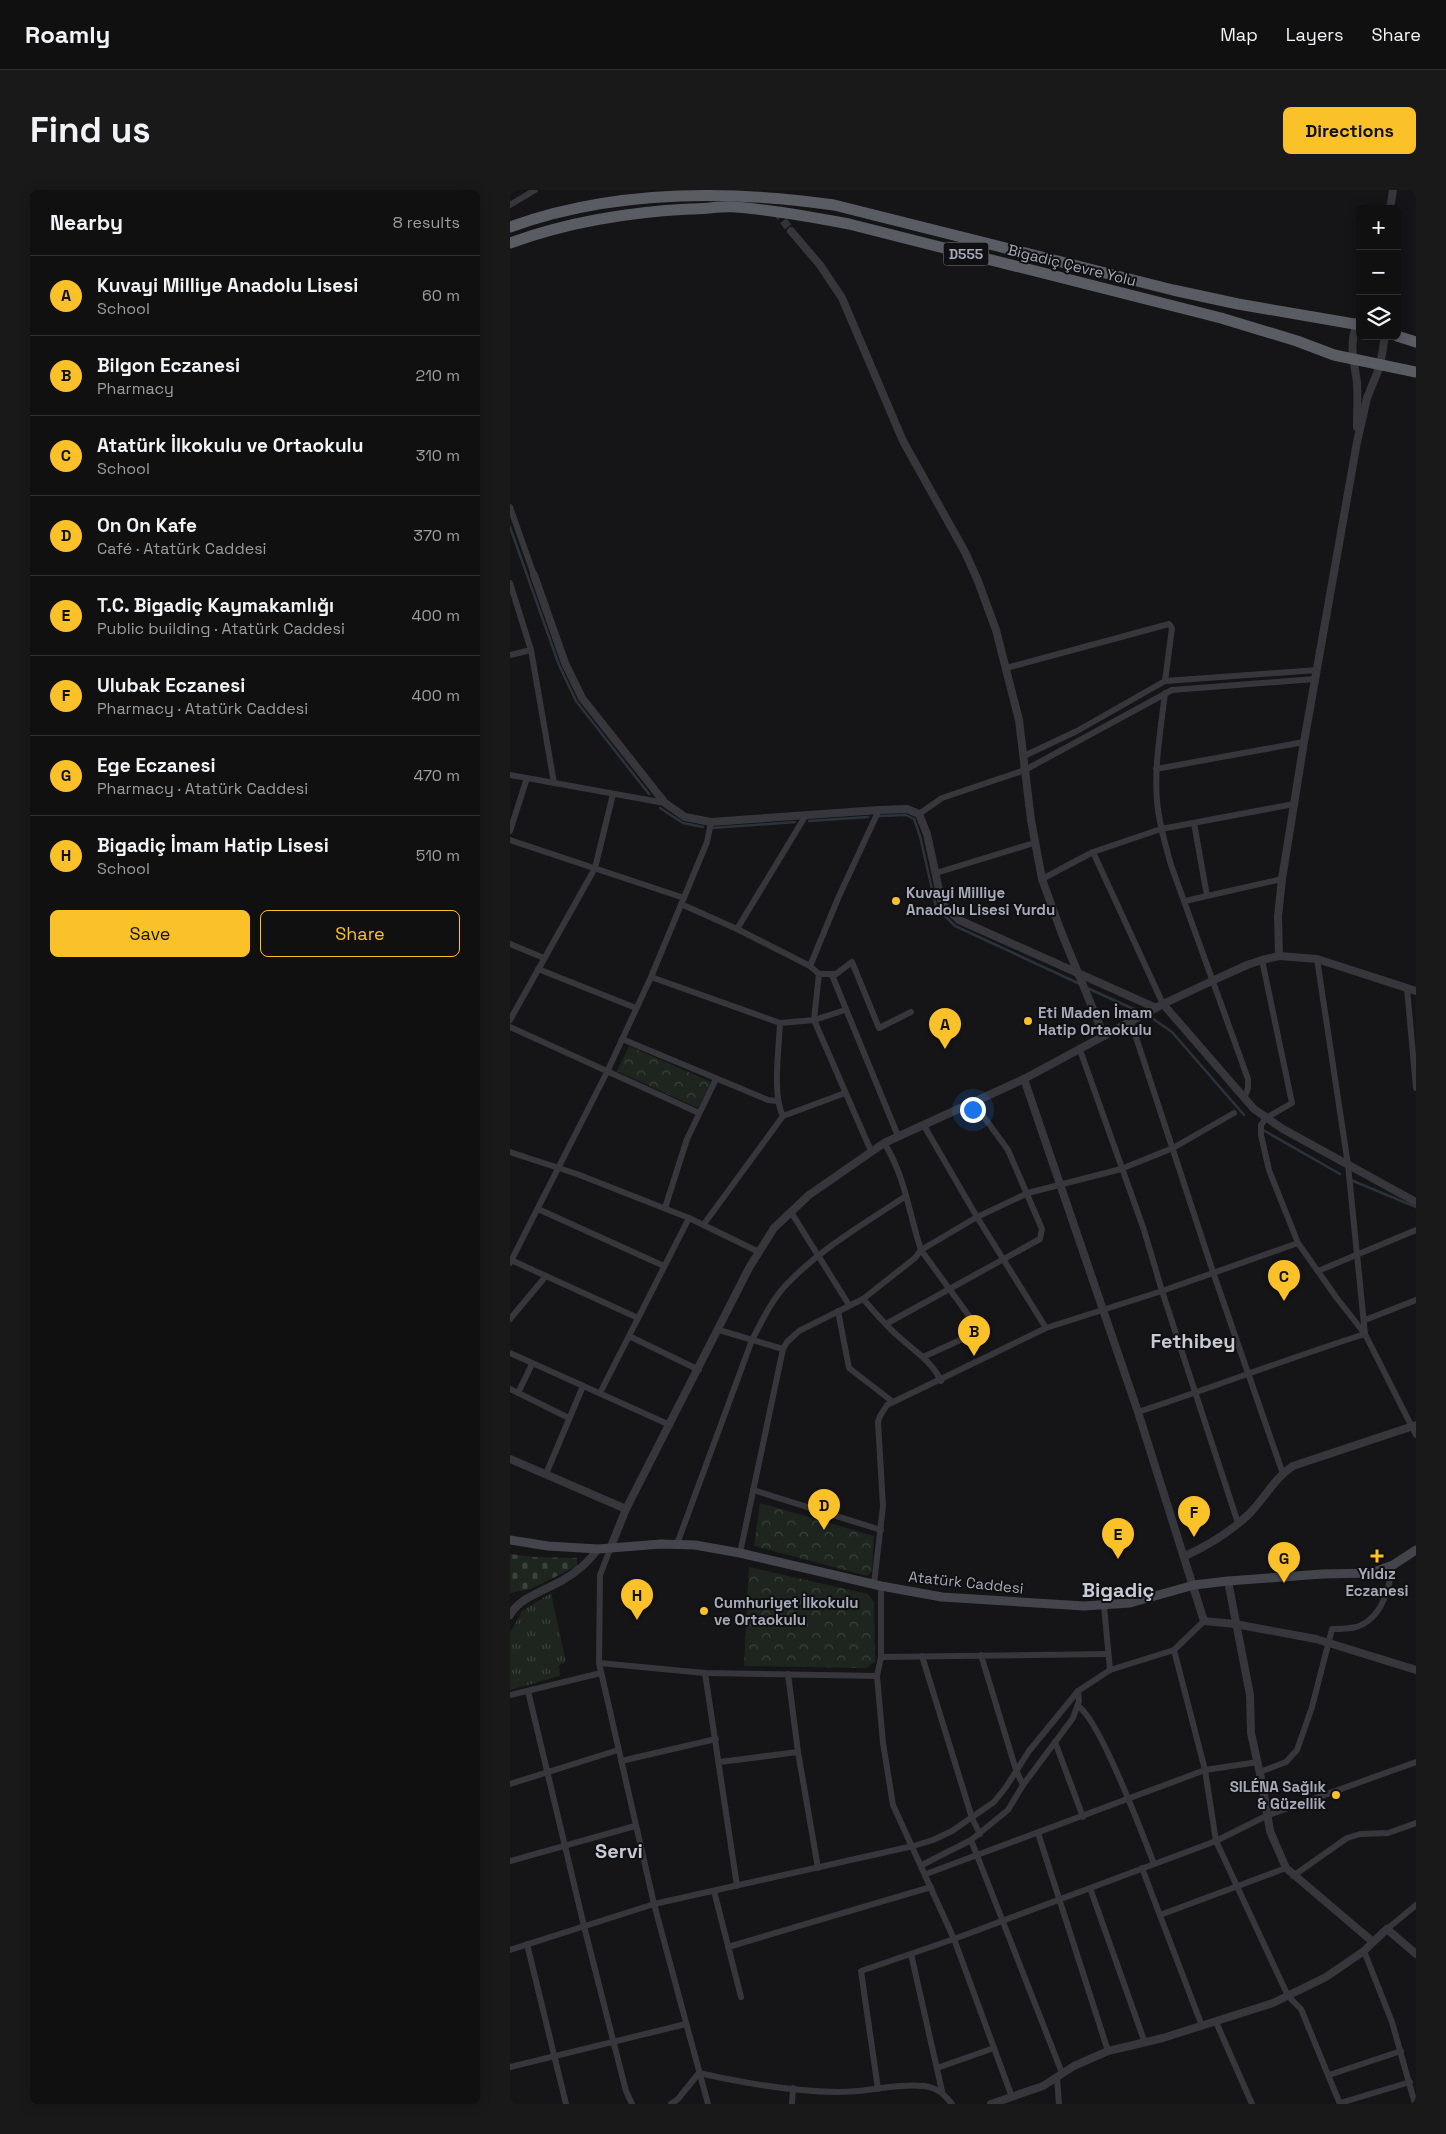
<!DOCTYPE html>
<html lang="en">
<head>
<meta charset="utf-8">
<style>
  :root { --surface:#101011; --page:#19191a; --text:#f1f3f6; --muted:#9c9d9f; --line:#303031; --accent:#fbc129 }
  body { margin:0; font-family:"Space Grotesk",sans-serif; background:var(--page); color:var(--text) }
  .controls { position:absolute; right:15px; top:15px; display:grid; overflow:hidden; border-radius:8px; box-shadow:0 2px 12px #0003 }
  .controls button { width:45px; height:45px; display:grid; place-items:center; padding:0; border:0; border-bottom:1px solid var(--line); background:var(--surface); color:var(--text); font:25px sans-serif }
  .you { position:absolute; left:462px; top:919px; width:18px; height:18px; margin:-12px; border:4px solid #fff; border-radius:50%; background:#1a73e8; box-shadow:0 0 0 8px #1a73e833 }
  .badge { display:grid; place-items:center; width:32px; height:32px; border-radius:50%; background:var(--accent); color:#111; font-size:16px; font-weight:700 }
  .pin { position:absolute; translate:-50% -41px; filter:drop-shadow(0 1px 2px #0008) }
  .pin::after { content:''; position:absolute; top:26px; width:18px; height:15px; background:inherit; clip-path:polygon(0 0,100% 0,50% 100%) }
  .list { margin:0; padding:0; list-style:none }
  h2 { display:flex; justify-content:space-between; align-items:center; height:65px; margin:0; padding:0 20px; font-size:21px }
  h2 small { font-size:16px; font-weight:400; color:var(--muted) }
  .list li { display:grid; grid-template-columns:32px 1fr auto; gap:15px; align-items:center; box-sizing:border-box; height:80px; padding:0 20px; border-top:1px solid var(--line) }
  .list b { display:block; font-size:19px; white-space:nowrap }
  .list p { margin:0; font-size:16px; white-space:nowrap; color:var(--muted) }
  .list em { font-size:16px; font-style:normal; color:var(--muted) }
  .actions { display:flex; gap:10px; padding:15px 20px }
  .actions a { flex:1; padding:11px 0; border:1px solid var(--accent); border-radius:8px; text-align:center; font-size:18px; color:var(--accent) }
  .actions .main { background:var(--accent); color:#111 }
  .icon { flex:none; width:28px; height:28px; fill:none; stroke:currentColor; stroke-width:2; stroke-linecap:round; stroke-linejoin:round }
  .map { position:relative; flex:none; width:906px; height:1914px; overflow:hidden; border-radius:8px }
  header { display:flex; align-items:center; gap:30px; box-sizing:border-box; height:70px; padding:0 25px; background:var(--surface); border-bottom:1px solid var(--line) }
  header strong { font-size:24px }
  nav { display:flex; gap:28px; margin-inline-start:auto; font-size:18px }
  .intro { display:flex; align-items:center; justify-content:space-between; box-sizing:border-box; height:120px; padding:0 30px }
  h1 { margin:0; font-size:35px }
  .button { padding:12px 22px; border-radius:8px; background:var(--accent); color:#111; font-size:18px; font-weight:700 }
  main { display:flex; gap:30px; padding:0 30px }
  aside { flex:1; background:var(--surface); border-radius:8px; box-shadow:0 2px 12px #0003 }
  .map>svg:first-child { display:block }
  .grass { fill:url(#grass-tufts) }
  .forest { fill:url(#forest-crowns) }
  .cemetery { fill:url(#cemetery-stones) }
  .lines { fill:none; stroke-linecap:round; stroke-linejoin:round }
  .stream { stroke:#2a333c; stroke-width:2.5 }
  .tertiary-tunnel { stroke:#323337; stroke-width:8; stroke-dasharray:8 4; stroke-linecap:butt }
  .minor { stroke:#36363c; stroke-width:6 }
  .tertiary { stroke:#36363c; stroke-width:8 }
  .secondary { stroke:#44454c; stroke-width:9 }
  .trunk { stroke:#5a5c64; stroke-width:11 }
  .poi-dot { fill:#fbc129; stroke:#101012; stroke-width:2 }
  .labels { text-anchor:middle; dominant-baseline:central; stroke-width:4; stroke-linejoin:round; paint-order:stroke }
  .shield { fill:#101012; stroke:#797c86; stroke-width:1 }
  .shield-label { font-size:14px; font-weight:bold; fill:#a6aab8 }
  .street-label { font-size:15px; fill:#a6aab8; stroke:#101012 }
  .poi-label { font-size:15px; font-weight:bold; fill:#a6aab8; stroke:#101012; text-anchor:start }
  .district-label { font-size:20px; font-weight:bold; fill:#c7cad4; stroke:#101012 }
</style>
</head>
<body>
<header>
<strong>Roamly</strong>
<nav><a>Map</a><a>Layers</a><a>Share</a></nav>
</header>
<div class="intro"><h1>Find us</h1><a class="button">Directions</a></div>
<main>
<aside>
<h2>Nearby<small>8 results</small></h2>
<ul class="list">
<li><span class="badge">A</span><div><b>Kuvayi Milliye Anadolu Lisesi</b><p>School</p></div><em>60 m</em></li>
<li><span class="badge">B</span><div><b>Bilgon Eczanesi</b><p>Pharmacy</p></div><em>210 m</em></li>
<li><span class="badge">C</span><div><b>Atatürk İlkokulu ve Ortaokulu</b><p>School</p></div><em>310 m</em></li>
<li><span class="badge">D</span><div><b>On On Kafe</b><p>Café · Atatürk Caddesi</p></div><em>370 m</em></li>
<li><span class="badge">E</span><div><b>T.C. Bigadiç Kaymakamlığı</b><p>Public building · Atatürk Caddesi</p></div><em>400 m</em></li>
<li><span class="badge">F</span><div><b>Ulubak Eczanesi</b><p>Pharmacy · Atatürk Caddesi</p></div><em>400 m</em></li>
<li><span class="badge">G</span><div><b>Ege Eczanesi</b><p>Pharmacy · Atatürk Caddesi</p></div><em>470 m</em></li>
<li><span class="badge">H</span><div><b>Bigadiç İmam Hatip Lisesi</b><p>School</p></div><em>510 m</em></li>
</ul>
<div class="actions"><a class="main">Save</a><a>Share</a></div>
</aside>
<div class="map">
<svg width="906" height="1914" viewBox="0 0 906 1914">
  <defs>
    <pattern id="grass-tufts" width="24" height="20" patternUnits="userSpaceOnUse" patternTransform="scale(1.25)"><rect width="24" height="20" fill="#1d251e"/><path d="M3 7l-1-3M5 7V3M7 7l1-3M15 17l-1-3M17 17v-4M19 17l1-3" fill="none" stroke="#3b423d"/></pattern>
    <pattern id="forest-crowns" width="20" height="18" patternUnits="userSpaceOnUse" patternTransform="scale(1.25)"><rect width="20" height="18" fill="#1d251e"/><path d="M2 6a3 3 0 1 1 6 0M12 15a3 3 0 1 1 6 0" fill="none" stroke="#3b423d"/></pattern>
    <pattern id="cemetery-stones" width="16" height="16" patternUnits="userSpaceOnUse" patternTransform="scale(1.25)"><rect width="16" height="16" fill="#1d251e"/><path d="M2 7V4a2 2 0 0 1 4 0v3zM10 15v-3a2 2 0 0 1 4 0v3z" fill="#3b423d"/></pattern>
  </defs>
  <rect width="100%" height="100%" fill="#151517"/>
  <path class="grass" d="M41,1403L56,1472L49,1475L50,1486L0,1500V1443L12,1421Z"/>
  <g class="forest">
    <path d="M119,856L201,892L188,918L107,881Z"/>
    <path d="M250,1313L364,1346L362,1381L357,1386L244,1356Z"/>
    <path d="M239,1377L358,1404L364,1412L365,1472L356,1478L234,1476Z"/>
  </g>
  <path class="cemetery" d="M0,1364L23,1367L67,1368V1376L21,1399L0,1403Z"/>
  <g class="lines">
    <g class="stream">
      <path d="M0,337L49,475L66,511L139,604"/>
      <path d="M150,618L173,633L193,637"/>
      <path d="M369,626L396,625L404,629L410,646L426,717L445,736L570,794"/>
      <path d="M299,631L358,627"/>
      <path d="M202,638L285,632"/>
      <path d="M575,797L628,821"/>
      <path d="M639,826L662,842L734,925"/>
      <path d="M753,940L830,984"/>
      <path d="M841,990L906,1017"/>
    </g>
    <path class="tertiary-tunnel" d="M266,21L281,41"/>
    <g class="minor">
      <path d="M0,15L25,0"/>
      <path d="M0,317L24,385"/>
      <path d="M0,393L21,460L44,593"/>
      <path d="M0,465L21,460"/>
      <path d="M496,478L659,434L662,438L655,491L567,541L514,566"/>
      <path d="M655,491L807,480"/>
      <path d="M655,503C651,538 644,575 647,611C649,633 655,654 661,675L738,889V898L734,909"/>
      <path d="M646,579L794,552"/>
      <path d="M0,585L155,613"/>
      <path d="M409,624L432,608L515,580L662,500L805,489"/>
      <path d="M684,633L697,706"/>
      <path d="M0,641L17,588"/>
      <path d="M0,650L174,708"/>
      <path d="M583,662L653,814"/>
      <path d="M426,683L524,653"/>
      <path d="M532,689L583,662L651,639L784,614"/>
      <path d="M675,711L772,689"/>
      <path d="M171,714L227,739L300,776L309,784L304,830L361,961"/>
      <path d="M227,739L296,625"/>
      <path d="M0,754L34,768"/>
      <path d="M752,770L782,913L756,928L751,935V945L759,980L788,1053L826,1107L855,1144L906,1245"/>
      <path d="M300,776L329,706L369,620"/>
      <path d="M28,779L126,818"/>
      <path d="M309,784H326L342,772L369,838L401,822"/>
      <path d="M322,785L388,946"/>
      <path d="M141,787L270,833"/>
      <path d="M897,798L906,898"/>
      <path d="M0,830L85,678L103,604"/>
      <path d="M621,832L703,1082L773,1284"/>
      <path d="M0,837L189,923"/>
      <path d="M112,849L258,910L267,911"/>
      <path d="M570,860L634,1040L652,1101L728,1333"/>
      <path d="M273,926C262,906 269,858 270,833L304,830L335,820"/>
      <path d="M413,934L467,1027L536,1138"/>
      <path d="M0,962L67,984L179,1028L249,1062"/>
      <path d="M155,1018L177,949L206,889"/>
      <path d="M28,1019L154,1076"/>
      <path d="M281,1022L339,1115"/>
      <path d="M194,1034L273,926L335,903"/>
      <path d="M1,1070L128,1128"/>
      <path d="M0,1073L97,882L141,787L197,652L201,632"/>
      <path d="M808,1081L906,1040"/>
      <path d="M353,1109L405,1068L411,1060C399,1024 395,985 374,953"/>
      <path d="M328,1121L339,1178L383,1212"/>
      <path d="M0,1129L36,1086"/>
      <path d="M855,1130L906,1110"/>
      <path d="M376,1134L530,1049L532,1039L498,960L463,912"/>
      <path d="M209,1140L273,1159"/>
      <path d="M119,1146L189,1180"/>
      <path d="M0,1163L160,1235"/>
      <path d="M413,1167L470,1141L411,1060L467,1027L518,1003L611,979L663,958L724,923"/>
      <path d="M0,1199L59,1228"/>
      <path d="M8,1203L22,1174"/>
      <path d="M90,1203L179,1028"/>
      <path d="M628,1222C704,1197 779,1168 855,1144L838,975L807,769"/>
      <path d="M36,1284L73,1196"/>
      <path d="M243,1300L371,1340"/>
      <path d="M167,1354L242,1150C252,1131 261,1111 276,1095C310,1059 355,1033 396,1006"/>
      <path d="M100,1359L90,1385L89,1473L144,1714L198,1914"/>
      <path d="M230,1363L273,1159L277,1152L289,1141L353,1109C364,1121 375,1135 388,1146C403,1160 422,1171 431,1191"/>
      <path d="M364,1394L373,1316L368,1232L370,1226L377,1215L536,1138L652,1101L788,1053"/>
      <path d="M371,1396V1467L367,1486L373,1553L383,1615L444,1749L502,1907"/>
      <path d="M664,1460L695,1580L706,1651L778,1806L791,1819L830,1914"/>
      <path d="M471,1465L506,1580L513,1595"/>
      <path d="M412,1466L462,1628L470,1644"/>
      <path d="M371,1467L598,1464"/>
      <path d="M89,1473L195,1483L367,1486"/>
      <path d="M600,1480L664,1460L694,1431"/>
      <path d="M195,1483L227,1696"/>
      <path d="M278,1484L288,1562L308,1678"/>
      <path d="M18,1501L74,1736L116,1901L122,1914"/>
      <path d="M0,1505L91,1483"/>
      <path d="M568,1516C589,1529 633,1645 644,1674"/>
      <path d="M545,1552L573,1627"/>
      <path d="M111,1571L206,1549"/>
      <path d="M210,1572L288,1562"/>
      <path d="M750,1582L776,1572L787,1560L802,1517L822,1439C830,1439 838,1439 846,1437C872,1429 879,1399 883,1375"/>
      <path d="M0,1594L108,1560"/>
      <path d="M528,1643L598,1861"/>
      <path d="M461,1650L552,1883"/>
      <path d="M0,1671L125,1636"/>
      <path d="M412,1675L461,1650L498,1620L513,1595L563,1528L569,1511L568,1501"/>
      <path d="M632,1678L692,1836"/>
      <path d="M416,1684L695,1580L748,1572"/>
      <path d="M783,1686L837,1648L850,1644L878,1643L906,1633"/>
      <path d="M580,1698L635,1853"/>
      <path d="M204,1701L231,1807"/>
      <path d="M650,1725L776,1678"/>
      <path d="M877,1739L906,1715"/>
      <path d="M17,1754L56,1914"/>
      <path d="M218,1757L421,1697"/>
      <path d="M0,1760L144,1714L403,1656L423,1650L442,1641L484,1612L496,1597L519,1561L568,1501L600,1480L594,1416"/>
      <path d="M854,1761L882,1832L905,1914"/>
      <path d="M401,1764L432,1901"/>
      <path d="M706,1832L742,1914"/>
      <path d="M0,1877L176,1834"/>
      <path d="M427,1878L484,1858"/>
      <path d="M819,1885L891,1861"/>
      <path d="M547,1887L549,1914"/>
      <path d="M368,1899L351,1781L444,1749L706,1651L756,1626L906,1572"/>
      <path d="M830,1913L900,1892"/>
      <path d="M161,1914L168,1909L189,1883C233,1893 281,1901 326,1902C355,1903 385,1893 414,1896C428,1898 434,1904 442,1914"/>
      <path d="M282,1914L283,1898"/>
    </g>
    <g class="tertiary">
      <path d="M880,19L883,0"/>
      <path d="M281,41L310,75L332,108L393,251L455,362L468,391L486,440L509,530L521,630L532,689L552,744L594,846"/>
      <path d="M847,237C847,223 848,208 847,193C844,168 837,152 850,128"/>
      <path d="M24,385L55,473L72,508L155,613L175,627L201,632L369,620L397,619L409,624L417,644L432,714L449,730L646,818"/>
      <path d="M769,766L768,726L772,689L794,552L847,252L857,208L870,176L875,146"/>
      <path d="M653,814L744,919L773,939L906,1012"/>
      <path d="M514,889L628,1222L694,1431L725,1434L806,1449L906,1480"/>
      <path d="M0,1269L116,1319"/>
      <path d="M100,1359L116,1319L239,1078L264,1038L299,1005L374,953L514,889L653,814L704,790L737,775L752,770L769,766L807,769L906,801"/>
      <path d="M675,1366C697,1356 720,1342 738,1325C754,1310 764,1288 783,1276L906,1235"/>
      <path d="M718,1391L740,1505L741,1543L752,1593L760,1641L776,1678L863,1752L877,1739L906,1764"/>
      <path d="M0,1425C10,1407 36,1400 53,1390C67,1382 78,1373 88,1359"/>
      <path d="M481,1914L533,1896L564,1876L598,1861L653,1848L763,1813L816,1787L854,1761L863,1752"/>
    </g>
    <path class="secondary" d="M0,1350L38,1356L88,1359L151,1354L185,1355L230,1363L371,1396L432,1407L574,1416L620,1413L684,1395L718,1391L812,1384L861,1383L883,1375L906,1360"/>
    <g class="trunk">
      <path d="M0,37C102,0 218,0 324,15L663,100L728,114L850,135"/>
      <path d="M0,53C58,32 118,22 180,19C195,19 211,16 226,17C264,20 302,27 339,34L711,128L787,151L824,165L906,182"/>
      <path d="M887,146L906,152"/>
    </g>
  </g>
  <g class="poi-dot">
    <circle cx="386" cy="711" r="5"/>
    <circle cx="518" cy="831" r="5"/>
    <path d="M864.5 1358.5h5v5h5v5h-5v5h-5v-5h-5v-5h5z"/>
    <circle cx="194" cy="1421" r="5"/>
    <circle cx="826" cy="1605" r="5"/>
  </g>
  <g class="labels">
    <rect class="shield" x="433.5" y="52.5" width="45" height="23" rx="4"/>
    <g class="shield-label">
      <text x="456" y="64">D555</text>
    </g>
    <g class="street-label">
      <text transform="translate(562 75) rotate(14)">Bigadiç Çevre Yolu</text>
      <text transform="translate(456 1392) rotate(6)">Atatürk Caddesi</text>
    </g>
    <g class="poi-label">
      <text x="396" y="702">Kuvayi Milliye<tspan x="396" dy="17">Anadolu Lisesi Yurdu</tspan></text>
      <text x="528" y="822">Eti Maden İmam<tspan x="528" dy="17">Hatip Ortaokulu</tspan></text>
      <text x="867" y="1383" text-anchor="middle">Yıldız<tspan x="867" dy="17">Eczanesi</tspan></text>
      <text x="204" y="1412">Cumhuriyet İlkokulu<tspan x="204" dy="17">ve Ortaokulu</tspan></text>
      <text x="816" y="1596" text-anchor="end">SILÉNA Sağlık<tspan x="816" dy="17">&amp; Güzellik</tspan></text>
    </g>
    <g class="district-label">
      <text x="683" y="1151">Fethibey</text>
      <text x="608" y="1400">Bigadiç</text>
      <text x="109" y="1661">Servi</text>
    </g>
  </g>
</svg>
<div class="controls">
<button>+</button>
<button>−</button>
<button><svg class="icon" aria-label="layers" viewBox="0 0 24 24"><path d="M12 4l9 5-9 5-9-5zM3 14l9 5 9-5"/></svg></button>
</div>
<div class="you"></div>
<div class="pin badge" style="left:435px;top:859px">A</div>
<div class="pin badge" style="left:464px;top:1166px">B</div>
<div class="pin badge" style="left:774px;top:1111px">C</div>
<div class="pin badge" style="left:314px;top:1340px">D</div>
<div class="pin badge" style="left:608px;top:1369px">E</div>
<div class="pin badge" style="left:684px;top:1347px">F</div>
<div class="pin badge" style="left:774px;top:1393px">G</div>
<div class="pin badge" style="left:127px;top:1430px">H</div>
</div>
</main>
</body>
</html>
